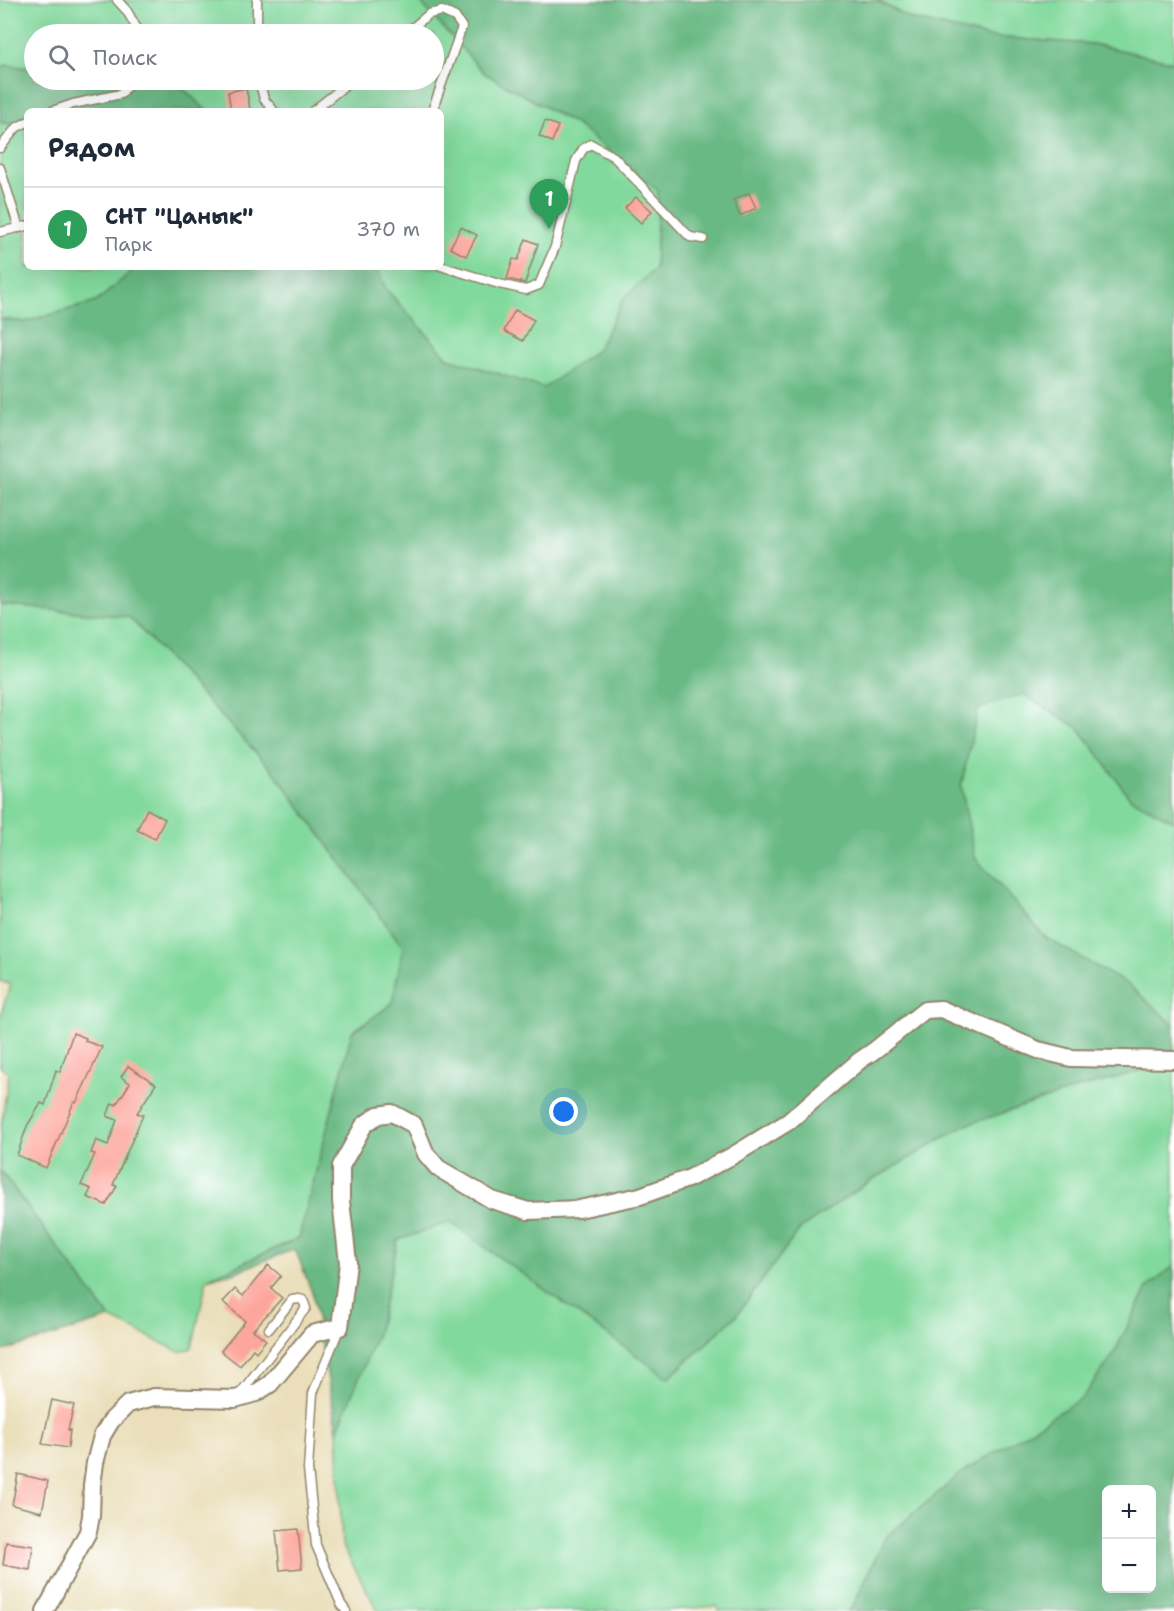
<!DOCTYPE html>
<html lang="ru">
<head>
<meta charset="utf-8">
<style>
  :root { --surface:#fff; --page:#f6f6f7; --text:#1f2937; --muted:#747a83; --line:#e0e1e3; --accent:#1a73e8 }
  body { margin:0; font-family:"Shantell Sans",sans-serif; background:var(--page); color:var(--text) }
  .controls { position:absolute; right:18px; bottom:18px; display:grid; overflow:hidden; border-radius:9px; box-shadow:0 6px 24px #0002 }
  .controls button { width:54px; height:54px; display:grid; place-items:center; padding:0; border:0; border-bottom:2px solid var(--line); background:var(--surface); color:var(--text); font:30px sans-serif }
  .you { position:absolute; left:564px; top:1112px; width:21px; height:21px; margin:-15px; border:4px solid #fff; border-radius:50%; background:#1a73e8; box-shadow:0 0 0 9px #1a73e833 }
  .badge { display:grid; place-items:center; width:39px; height:39px; border-radius:50%; background:var(--accent); color:#fff; font-size:20px; font-weight:700 }
  .pin { position:absolute; translate:-50% -50px; filter:drop-shadow(0 2px 3px #0008) }
  .pin::after { content:''; position:absolute; top:32px; width:21px; height:18px; background:inherit; clip-path:polygon(0 0,100% 0,50% 100%) }
  .list { margin:0; padding:0; list-style:none }
  h2 { display:flex; justify-content:space-between; align-items:center; height:78px; margin:0; padding:0 24px; font-size:26px }
  h2 small { font-size:20px; font-weight:400; color:var(--muted) }
  .list li { display:grid; grid-template-columns:39px 1fr auto; gap:18px; align-items:center; box-sizing:border-box; height:84px; padding:0 24px; border-top:2px solid var(--line) }
  .list b { display:block; font-size:22px; white-space:nowrap }
  .list p { margin:0; font-size:20px; white-space:nowrap; color:var(--muted) }
  .list em { font-size:20px; font-style:normal; color:var(--muted) }
  .icon { flex:none; width:33px; height:33px; fill:none; stroke:currentColor; stroke-width:2; stroke-linecap:round; stroke-linejoin:round }
  .map { position:relative; flex:none; width:1174px; height:1611px; overflow:hidden }
  .search { position:absolute; background:var(--surface); box-shadow:0 6px 24px #0002; left:24px; top:24px; width:420px; height:66px; display:flex; align-items:center; gap:15px; box-sizing:border-box; padding:0 21px; border-radius:33px; color:var(--muted); font-size:22px }
  .panel { position:absolute; background:var(--surface); box-shadow:0 6px 24px #0002; left:24px; top:108px; width:420px; height:162px; border-radius:9px }
  .map>svg:first-child { display:block }
  .green { fill:#82d99d; stroke:#5e825e; stroke-width:1.5 }
  .forest { fill:#69b984; stroke:#527251; stroke-width:1.5; fill-rule:evenodd }
  .building { fill:#fda69c }
  .lines { fill:none; stroke-linecap:round; stroke-linejoin:round }
  .service-casing { stroke:#92846c; stroke-width:11 }
  .minor-casing { stroke:#92846c; stroke-width:20 }
  .service { stroke:#fff; stroke-width:8 }
  .minor { stroke:#fff; stroke-width:16 }
</style>
</head>
<body>
<div class="map">
<svg width="1174" height="1611" viewBox="0 0 1174 1611">
  <rect width="100%" height="100%" fill="#fff"/>
  <filter id="ink" filterUnits="userSpaceOnUse"><feTurbulence type="fractalNoise" baseFrequency=".0167" numOctaves="2"/><feDisplacementMap in="SourceGraphic" scale="12" xChannelSelector="R" yChannelSelector="G"/><feConvolveMatrix kernelMatrix="1 2 1 2 8 2 1 2 1" color-interpolation-filters="sRGB"/></filter>
  <filter id="wash" filterUnits="userSpaceOnUse"><feTurbulence type="fractalNoise" baseFrequency=".008" numOctaves="4" result="noise"/><feDisplacementMap in="SourceGraphic" scale="24" xChannelSelector="R" yChannelSelector="G"/><feGaussianBlur stdDeviation="1.35" result="paint"/><feColorMatrix in="noise" values="0 0 0 0 0 0 0 0 0 0 0 0 0 0 0 0 0 1.4 0 .05"/><feComposite in="paint" operator="in"/></filter>
  <g filter="url(#wash)">
    <rect width="100%" height="100%" fill="#eadfba"/>
    <g class="green">
      <path d="M0,0H416L422,4L484,73L577,125L659,191L655,269L624,298L597,350L544,388L448,358L386,289L376,267H441V111H207L174,80H434V34H34V69L7,65L0,68Z"/>
      <path d="M876,0H1174V62L1093,44L989,37L911,19Z"/>
      <path d="M0,122L27,128V267H137L96,302L24,322L0,319Z"/>
      <path d="M0,605L129,617L275,773L403,947L392,1004L352,1032L299,1238L207,1279L192,1348L180,1352L110,1318L0,1170V1134L9,1073L0,1067V1016L11,985L0,981Z"/>
      <path d="M1023,694L1079,728L1130,798L1174,821V1025L1129,985L1046,938L975,858L961,786L978,709Z"/>
      <path d="M1174,1048V1266L1147,1288L1112,1357L1082,1399L963,1472L885,1538L853,1606L849,1611H718L717,1606L662,1611H378L342,1545L337,1431L377,1334L398,1240L450,1222L669,1378L736,1316L799,1230L867,1183L963,1126L1070,1091L1160,1065Z"/>
    </g>
    <g class="forest">
      <path d="M416,0H876L911,19L989,37L1093,44L1174,62V821L1130,798L1079,728L1023,694L978,709L961,786L975,858L1046,938L1129,985L1174,1025V1048L1160,1065L1070,1091L963,1126L867,1183L799,1230L736,1316L668,1378L450,1222L398,1240L377,1334L337,1431L313,1295L295,1249L230,1274L207,1279L299,1238L352,1032L392,1004L403,947L275,773L129,617L0,605V319L25,322L96,302L137,267H376L386,289L448,358L544,388L597,350L624,298L655,269L658,191L577,125L484,73L422,4Z"/>
      <path d="M7,65L34,69V80H174L207,111H27V128L0,122V68Z"/>
      <path d="M0,1170L110,1318L0,1352Z"/>
      <path d="M1174,1266V1611H849L853,1606L885,1538L963,1472L1082,1398L1112,1357L1147,1288ZM1106,1490H1152V1588H1106Z"/>
    </g>
    <g id="blocks">
      <g class="building">
        <path d="M246,88L250,109L231,111L228,92Z"/>
        <path d="M545,121L558,126L552,142L539,136Z"/>
        <path d="M749,193L756,208L740,216L733,200Z"/>
        <path d="M636,197L652,211L641,223L625,208Z"/>
        <path d="M461,227L477,235L466,256L450,248Z"/>
        <path d="M526,239L538,244L525,283L507,279L513,259L518,260Z"/>
        <path d="M515,310L534,320L523,341L504,331Z"/>
        <path d="M147,809L165,819L155,839L137,830Z"/>
        <path d="M73,1033L86,1038L85,1041L102,1047L76,1103L74,1102L46,1168L17,1155L27,1126L41,1103L45,1105L56,1070L60,1072Z"/>
        <path d="M128,1066L156,1084L137,1113L143,1115L113,1185L117,1186L106,1205L87,1197L91,1189L81,1185L95,1154L91,1153L96,1140L108,1145L117,1120L107,1116L112,1103L116,1105L130,1083L121,1077Z"/>
        <path d="M268,1265L281,1276L271,1288L282,1298L253,1330L266,1340L256,1352L253,1349L240,1366L221,1351L245,1321L223,1302L235,1289L243,1296Z"/>
        <path d="M52,1400L74,1405L68,1430H70L68,1448L42,1444Z"/>
        <path d="M18,1474L48,1481L42,1512L12,1505Z"/>
        <path d="M298,1529L302,1568L280,1570L276,1531Z"/>
        <path d="M6,1542L33,1546L30,1570L3,1565Z"/>
      </g>
    </g>
  </g>
  <g filter="url(#ink)">
    <use href="#blocks" fill-opacity="0" stroke="#92846c" stroke-width="1.5"/>
    <g class="lines">
      <defs>
        <g id="service">
          <path d="M117,0L127,11L140,34"/>
          <path d="M257,34V0"/>
          <path d="M405,34L429,14L442,11L455,17L462,27L432,111"/>
          <path d="M259,80L264,99L274,111"/>
          <path d="M52,111L73,104L121,94L132,80"/>
          <path d="M313,111L352,80"/>
          <path d="M0,148L16,128L27,122"/>
          <path d="M0,168L19,228"/>
          <path d="M0,232L27,226"/>
          <path d="M441,266L499,284L526,290L539,285L555,247L576,161L583,149L591,144L614,157L690,237L703,239"/>
          <path d="M340,1327L313,1393L308,1469L316,1545L341,1604L346,1611"/>
          <path d="M239,1395L306,1308L303,1300L299,1299L292,1300L269,1329"/>
        </g>
        <path id="minor" d="M45,1611L88,1532L91,1516L92,1485L95,1463L102,1436L111,1421L128,1404L154,1397L235,1399L256,1393L270,1384L312,1334L340,1327L348,1263L341,1201V1166L364,1125L378,1115L392,1113L414,1125L426,1154L438,1168L492,1200L528,1211L579,1209L640,1196L690,1178L732,1156L788,1122L859,1061L875,1050L925,1010L941,1009L1038,1050L1071,1058L1174,1060"/>
      </defs>
      <use href="#service" class="service-casing"/>
      <use href="#minor" class="minor-casing"/>
      <use href="#service" class="service"/>
      <use href="#minor" class="minor"/>
    </g>
  </g>
</svg>
<div class="controls">
<button>+</button>
<button>−</button>
</div>
<div class="you"></div>
<div class="pin badge" style="left:549px;top:229px;background:#2e9e5b">1</div>
<div class="search"><svg class="icon" aria-label="search" viewBox="0 0 24 24"><circle cx="10" cy="10" r="6"/><path d="M15 15l6 6"/></svg>Поиск</div>
<section class="panel">
<h2>Рядом<small></small></h2>
<ul class="list">
<li><span class="badge" style="background:#2e9e5b">1</span><div><b>СНТ &quot;Цанык&quot;</b><p>Парк</p></div><em>370 m</em></li>
</ul>
</section>
</div>
</body>
</html>
